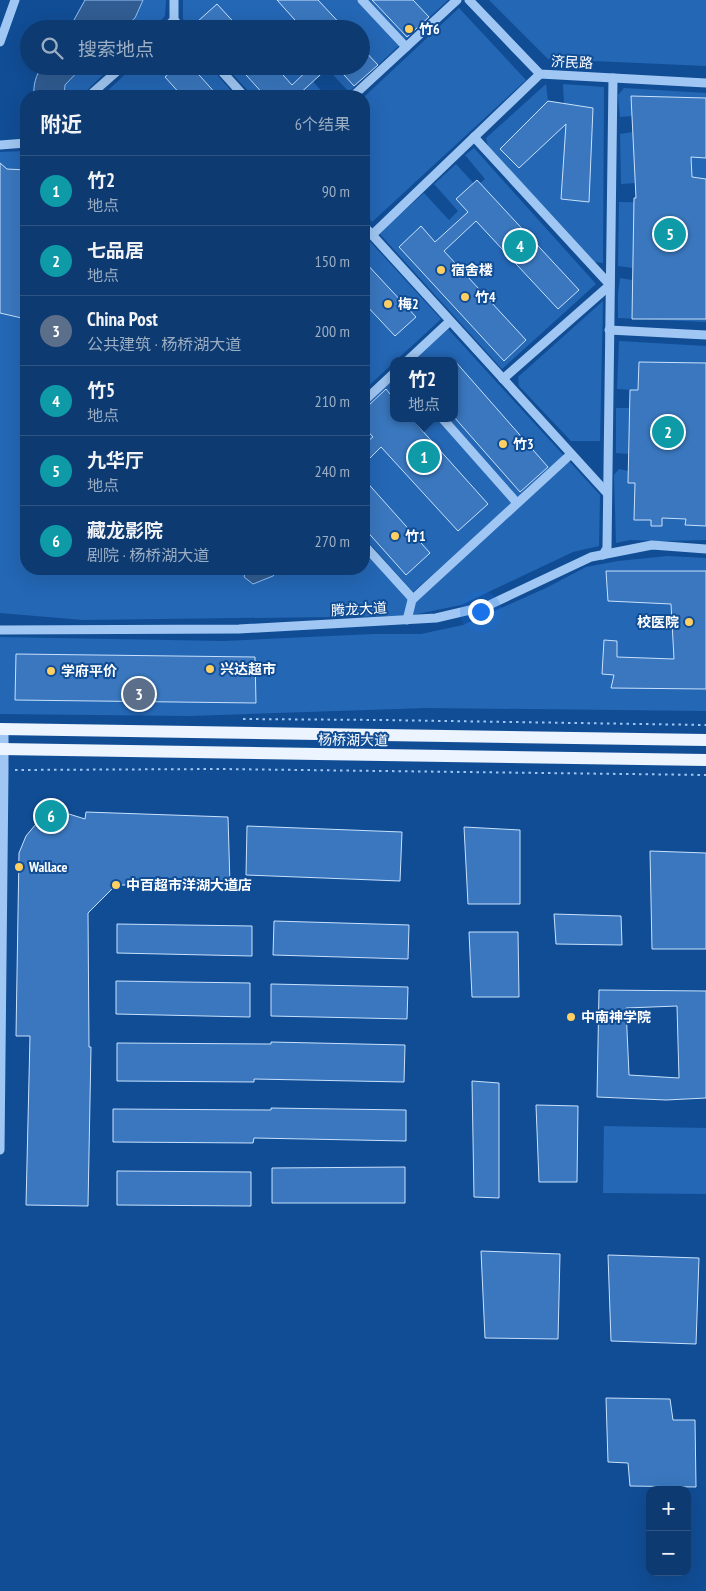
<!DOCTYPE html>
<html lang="zh">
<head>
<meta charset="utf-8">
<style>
  :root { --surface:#0d3a70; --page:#164175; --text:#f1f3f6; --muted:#9aadc3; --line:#2d5483; --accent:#e69b98 }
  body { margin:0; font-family:"PT Sans Narrow","Noto Sans SC",sans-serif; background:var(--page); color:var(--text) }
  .controls { position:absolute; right:15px; bottom:15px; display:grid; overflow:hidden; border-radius:10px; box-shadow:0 5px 20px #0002 }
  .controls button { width:45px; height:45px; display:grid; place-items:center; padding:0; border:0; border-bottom:1px solid var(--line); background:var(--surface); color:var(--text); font:25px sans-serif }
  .you { position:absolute; left:480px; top:611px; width:18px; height:18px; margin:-12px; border:4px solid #fff; border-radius:50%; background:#1a73e8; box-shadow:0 0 0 8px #1a73e833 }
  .badge { display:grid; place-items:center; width:32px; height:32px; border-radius:50%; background:var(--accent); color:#fff; font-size:16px; font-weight:700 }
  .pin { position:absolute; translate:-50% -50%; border:2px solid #fff; box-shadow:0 1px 5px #0006 }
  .popup { position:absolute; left:390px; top:357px; width:68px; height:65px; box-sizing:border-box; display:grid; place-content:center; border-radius:10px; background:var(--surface); filter:drop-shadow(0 1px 4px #0005); font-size:16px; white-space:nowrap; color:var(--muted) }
  .popup b { font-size:19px; color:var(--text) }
  .popup::after { content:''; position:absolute; left:50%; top:100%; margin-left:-10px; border:10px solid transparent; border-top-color:var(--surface) }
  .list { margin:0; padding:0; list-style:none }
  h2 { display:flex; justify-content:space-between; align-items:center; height:65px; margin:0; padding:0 20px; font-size:21px }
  h2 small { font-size:16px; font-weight:400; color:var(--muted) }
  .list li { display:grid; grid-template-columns:32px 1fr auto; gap:15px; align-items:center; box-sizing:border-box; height:70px; padding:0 20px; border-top:1px solid var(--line) }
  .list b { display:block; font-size:19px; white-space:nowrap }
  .list p { margin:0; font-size:16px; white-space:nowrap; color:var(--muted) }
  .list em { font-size:16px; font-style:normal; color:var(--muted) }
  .icon { flex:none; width:28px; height:28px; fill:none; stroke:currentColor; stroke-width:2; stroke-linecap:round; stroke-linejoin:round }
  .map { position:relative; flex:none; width:706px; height:1591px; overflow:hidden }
  .search { position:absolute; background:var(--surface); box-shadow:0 5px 20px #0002; left:20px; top:20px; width:350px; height:55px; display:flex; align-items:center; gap:12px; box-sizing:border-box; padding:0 18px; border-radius:28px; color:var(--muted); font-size:19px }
  .panel { position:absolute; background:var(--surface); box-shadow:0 5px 20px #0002; left:20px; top:90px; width:350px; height:485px; border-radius:20px }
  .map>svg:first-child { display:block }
  .green { fill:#2467b5 }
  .water { fill:#315d92; stroke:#92c2f7 }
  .building { fill:#3a77be; stroke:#c8e1fd; fill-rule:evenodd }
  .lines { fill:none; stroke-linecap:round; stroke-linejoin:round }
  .path { stroke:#a0c7f3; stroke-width:2; stroke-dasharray:2.5 4; stroke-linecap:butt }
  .minor { stroke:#a0c7f3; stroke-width:9 }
  .major { stroke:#ecf4ff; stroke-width:12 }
  .poi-dot { fill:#ffcf62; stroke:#114d95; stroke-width:2 }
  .labels { text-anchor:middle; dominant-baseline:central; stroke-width:4; stroke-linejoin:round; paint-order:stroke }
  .poi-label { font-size:14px; font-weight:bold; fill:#fff; stroke:#114d95; text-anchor:start }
  .street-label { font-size:14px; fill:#fff; stroke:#114d95 }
</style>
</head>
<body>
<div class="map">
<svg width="706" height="1591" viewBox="0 0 706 1591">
  <rect width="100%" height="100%" fill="#114d95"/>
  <g class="green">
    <path d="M143,0H166L165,16L152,29H122L135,18Z"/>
    <path d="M183,0H448L349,92L325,66H361V29H190L183,19Z"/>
    <path d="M489,0H706V66L548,59Z"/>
    <path d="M459,8L526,80L372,222L364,213V97Z"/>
    <path d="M83,66H112L81,96H64L65,85Z"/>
    <path d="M134,66H209L236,96H102Z"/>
    <path d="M225,66H319L308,76L326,96H253Z"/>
    <path d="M546,84L548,101L564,104L563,84L604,87L603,263L595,262L488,146L486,138Z"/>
    <path d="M624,88L706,93V322L618,318V293L620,278L632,280L633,268L618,266L619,202L671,203L668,181L621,184L620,134L633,132L632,116L620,117L618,95Z"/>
    <path d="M474,148L596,284L502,369L379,233L424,193L449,220L458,211L434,184L456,164L476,186L485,179L465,155Z"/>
    <path d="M26,151V569H246L244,577L273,576L279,569H364V543L413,598L520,501L447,418H454V361H413L448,329L600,495L599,546L573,552L461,605L408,616L83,620L0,613V152Z"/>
    <path d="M364,235L441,319L364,390Z"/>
    <path d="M603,301L600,441H571L519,386L518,377Z"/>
    <path d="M619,341L706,346V540L663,541L630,540L616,543L614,475L619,469L628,471L629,454L616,453V408H630V390L617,389Z"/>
    <path d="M394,376V418H437L512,504L413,592L364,537V403Z"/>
    <path d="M668,556L706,558V711L427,708L190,716L0,714V637L224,641L373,634H421L463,625L546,588L586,567L618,561Z"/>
    <path d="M604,1126L706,1128V1194L603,1193Z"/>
  </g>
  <g class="water">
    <path d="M85,0H143L135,18L122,29H69Z"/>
    <path d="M42,66H83L65,85L64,96H34C33,85 36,75 42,66Z"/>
    <path d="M246,569H279L273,576L253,584L244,577Z"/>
  </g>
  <g class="building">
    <path d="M277,0H318L345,29H303Z"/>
    <path d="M372,0H413L429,17L407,37Z"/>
    <path d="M217,4L240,29H203L197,22Z"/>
    <path d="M361,47L378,65L354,86L336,66H361Z"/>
    <path d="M177,66H191L218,96H182L165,77Z"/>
    <path d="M238,66H275L292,85L312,66H330L297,96H265Z"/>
    <path d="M631,96L706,98V158L691,157L692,177L706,179V319H632L634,198H636Z"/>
    <path d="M548,101L593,108L589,202L561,199L566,124L519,168L500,149Z"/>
    <path d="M0,163L7,169L26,170V319L0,313Z"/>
    <path d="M477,180L579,290L558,309L476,221L444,251L526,340L504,361L399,247L421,226L435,242L468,212L456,199Z"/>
    <path d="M364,261L416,317L395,336L364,303Z"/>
    <path d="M454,360L548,467L520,492L454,417Z"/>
    <path d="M639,362L706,363V526L685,525L686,519L662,518V526H651V520H634L635,483H628L630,390H638Z"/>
    <path d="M386,389L394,399V418H411L488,504L458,531L381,447L364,464V444L373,437L364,427V407L368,406Z"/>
    <path d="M364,479L430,553L406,575L364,528Z"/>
    <path d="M606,571H706V689L611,688L614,675L602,674L604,640L617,641V657L674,659L671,604L608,601Z"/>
    <path d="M16,654L255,657L256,703L15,700Z"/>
    <path d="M86,812L228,817L230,885H116L88,913L89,1047H91L88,1206L26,1205L30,1036H16L19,853L26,836L36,824L51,816L69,814L85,819Z"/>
    <path d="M247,826L402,832L400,881L246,875Z"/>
    <path d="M464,827L520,830V904H468Z"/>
    <path d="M650,851L706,853V949H652Z"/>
    <path d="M554,914L621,916L622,945L556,944Z"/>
    <path d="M274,921L409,925L408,959L273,955Z"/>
    <path d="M117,924L252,926V956L117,953Z"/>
    <path d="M469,932H518L519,997H472Z"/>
    <path d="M116,981L250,983V1017L116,1014Z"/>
    <path d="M271,984L408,987L407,1019L271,1016Z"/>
    <path d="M599,990L706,991V1098L666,1100L597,1097ZM677,1006L679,1078L629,1075L626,1008Z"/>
    <path d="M271,1042L405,1045L404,1082L254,1079V1082L117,1081V1043L271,1044Z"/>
    <path d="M472,1081L499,1083V1198L474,1197Z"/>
    <path d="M536,1105L578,1106L577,1182H539Z"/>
    <path d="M271,1108L406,1110V1141L254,1138L253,1143L113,1142V1109L271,1110Z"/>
    <path d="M405,1167V1203H272V1168Z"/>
    <path d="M117,1171L251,1172V1206L117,1205Z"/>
    <path d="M481,1251L560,1254L558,1339L485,1338Z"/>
    <path d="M608,1255L699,1258L696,1344L611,1341Z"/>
    <path d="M606,1398L670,1399L673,1420H695L696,1487L630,1486L628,1463L608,1462Z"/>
  </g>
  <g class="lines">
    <g class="path">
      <path d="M243,719L381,720L706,725"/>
      <path d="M15,770L220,769L706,775"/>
    </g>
    <g class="minor">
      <path d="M362,0L406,47"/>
      <path d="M469,0L540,74L706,83"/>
      <path d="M174,20L182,29"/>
      <path d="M164,29L174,20V0"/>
      <path d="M0,42L15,0"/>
      <path d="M217,66L244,96"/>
      <path d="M89,96L123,66"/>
      <path d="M353,96L457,0"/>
      <path d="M474,137L610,285L503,379"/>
      <path d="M0,145L26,143"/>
      <path d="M364,226L607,493"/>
      <path d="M372,235L540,74"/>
      <path d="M609,330L706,335"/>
      <path d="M407,361L450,321"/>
      <path d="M364,401L394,373"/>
      <path d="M442,418L517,503"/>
      <path d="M364,545L413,599"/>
      <path d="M603,555L607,548L613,78"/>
      <path d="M407,620L412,600L571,454"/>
      <path d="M0,630L239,629L436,618L487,606L591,557L652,545L706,549"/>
      <path d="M0,1150L4,770V729"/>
    </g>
    <g class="major">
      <path d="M0,729L706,740"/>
      <path d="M0,749L706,760"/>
    </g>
  </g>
  <g class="poi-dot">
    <circle cx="409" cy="29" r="5"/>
    <circle cx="441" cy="270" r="5"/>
    <circle cx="465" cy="297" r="5"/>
    <circle cx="388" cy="304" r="5"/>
    <circle cx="503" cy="444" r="5"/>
    <circle cx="395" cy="536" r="5"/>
    <circle cx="689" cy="622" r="5"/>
    <circle cx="210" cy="669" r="5"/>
    <circle cx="51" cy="671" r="5"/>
    <circle cx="19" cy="867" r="5"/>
    <circle cx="116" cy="885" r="5"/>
    <circle cx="571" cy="1017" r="5"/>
  </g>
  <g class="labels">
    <g class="poi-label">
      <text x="419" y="29">竹6</text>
      <text x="451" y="270">宿舍楼</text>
      <text x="475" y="297">竹4</text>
      <text x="398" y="304">梅2</text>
      <text x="513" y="444">竹3</text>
      <text x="405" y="536">竹1</text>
      <text x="679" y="622" text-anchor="end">校医院</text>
      <text x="220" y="669">兴达超市</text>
      <text x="61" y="671">学府平价</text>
      <text x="29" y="867">Wallace</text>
      <text x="126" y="885">中百超市洋湖大道店</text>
      <text x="581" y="1017">中南神学院</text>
    </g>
    <g class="street-label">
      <text transform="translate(572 62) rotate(3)">济民路</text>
      <text transform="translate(359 609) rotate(-3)">腾龙大道</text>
      <text transform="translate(353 740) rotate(1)">杨桥湖大道</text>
    </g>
  </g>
</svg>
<div class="controls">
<button>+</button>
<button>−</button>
</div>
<div class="you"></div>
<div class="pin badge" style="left:424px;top:457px;background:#0f9aa8">1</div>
<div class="popup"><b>竹2</b>地点</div>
<div class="pin badge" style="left:668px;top:432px;background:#0f9aa8">2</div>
<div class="pin badge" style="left:139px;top:694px;background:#5c6f8a">3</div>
<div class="pin badge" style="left:520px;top:246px;background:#0f9aa8">4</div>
<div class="pin badge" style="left:670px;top:234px;background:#0f9aa8">5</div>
<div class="pin badge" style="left:51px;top:816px;background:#0f9aa8">6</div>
<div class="search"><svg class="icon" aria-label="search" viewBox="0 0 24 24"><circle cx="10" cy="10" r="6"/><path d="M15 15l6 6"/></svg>搜索地点</div>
<section class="panel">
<h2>附近<small>6个结果</small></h2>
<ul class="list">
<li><span class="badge" style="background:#0f9aa8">1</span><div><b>竹2</b><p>地点</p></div><em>90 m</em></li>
<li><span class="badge" style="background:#0f9aa8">2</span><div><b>七品居</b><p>地点</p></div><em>150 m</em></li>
<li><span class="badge" style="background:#5c6f8a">3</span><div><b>China Post</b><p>公共建筑 · 杨桥湖大道</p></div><em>200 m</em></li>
<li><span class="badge" style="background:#0f9aa8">4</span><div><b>竹5</b><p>地点</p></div><em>210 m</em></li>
<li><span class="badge" style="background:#0f9aa8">5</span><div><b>九华厅</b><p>地点</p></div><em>240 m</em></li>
<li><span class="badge" style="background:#0f9aa8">6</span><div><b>藏龙影院</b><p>剧院 · 杨桥湖大道</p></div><em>270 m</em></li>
</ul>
</section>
</div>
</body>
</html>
